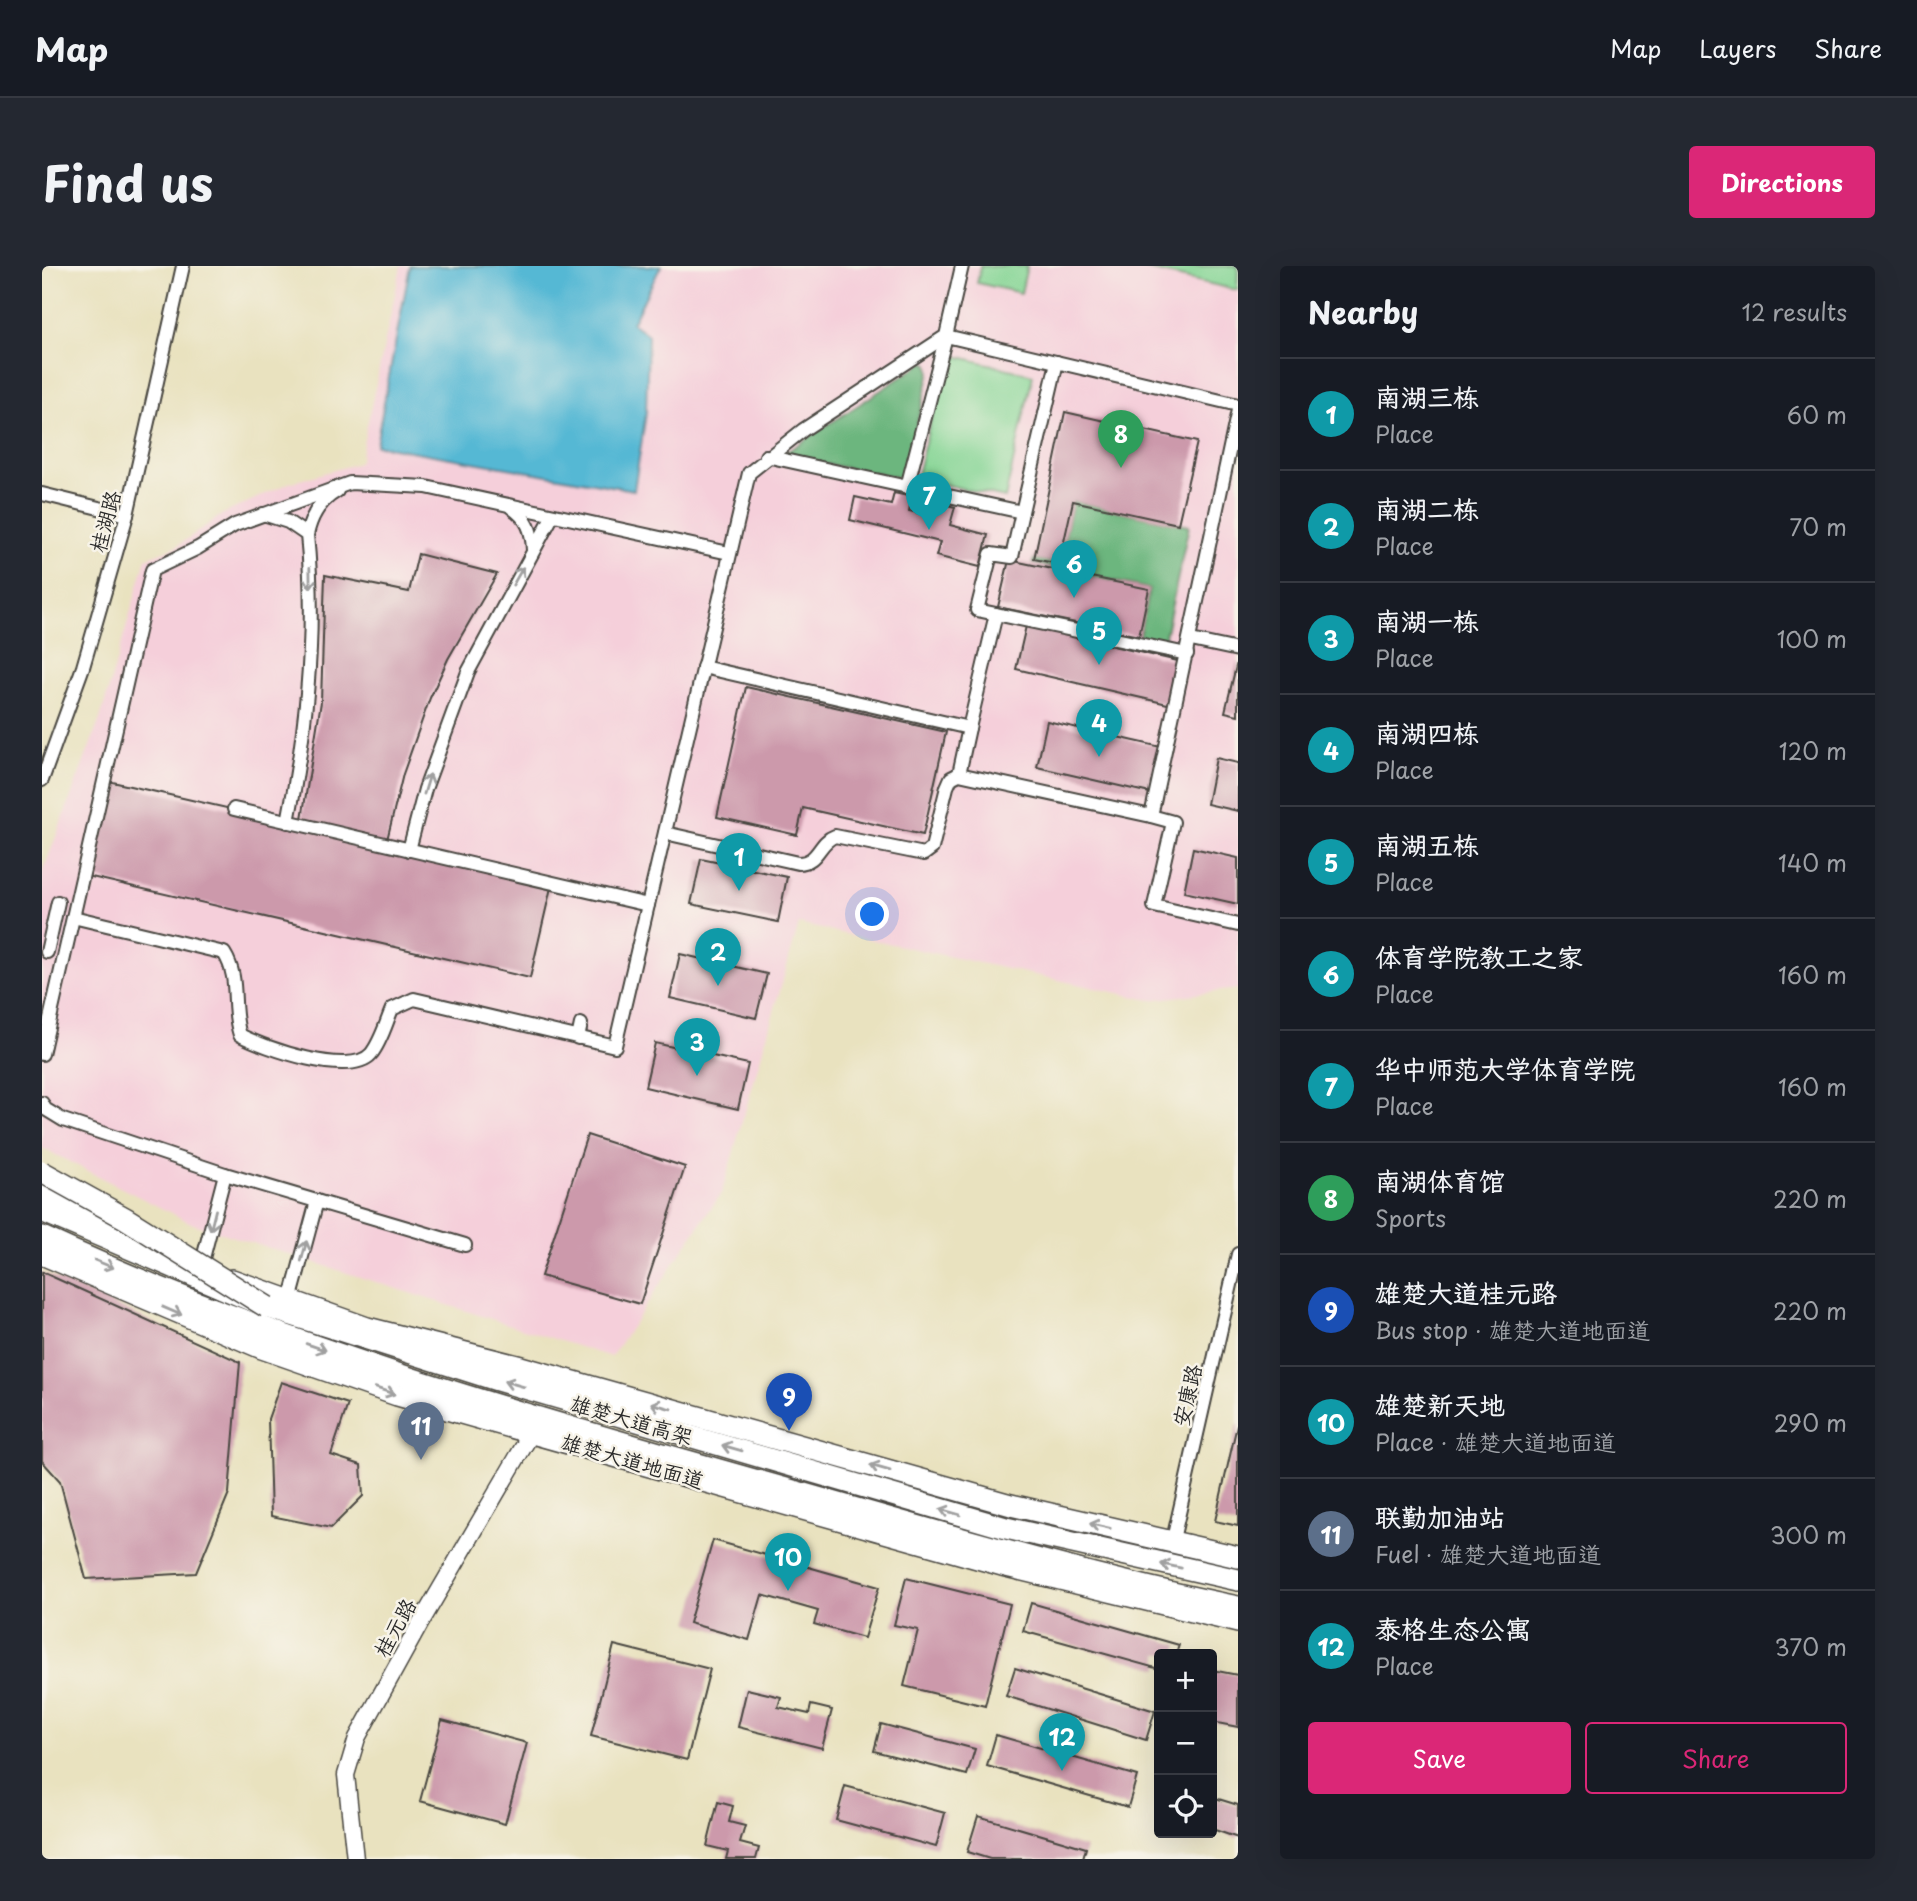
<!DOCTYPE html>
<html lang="en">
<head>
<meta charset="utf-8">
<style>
  :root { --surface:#171b24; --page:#242831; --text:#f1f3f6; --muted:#9ea1a6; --line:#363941; --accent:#db2777 }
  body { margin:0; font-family:"Playpen Sans","LXGW WenKai TC",sans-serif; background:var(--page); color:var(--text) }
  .controls { position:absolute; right:21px; bottom:21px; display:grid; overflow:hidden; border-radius:7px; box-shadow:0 7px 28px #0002 }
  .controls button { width:63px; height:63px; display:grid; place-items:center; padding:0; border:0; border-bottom:2px solid var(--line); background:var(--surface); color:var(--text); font:35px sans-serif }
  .you { position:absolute; left:831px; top:649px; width:24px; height:24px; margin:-18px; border:5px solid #fff; border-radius:50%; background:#1a73e8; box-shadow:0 0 0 10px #1a73e833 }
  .badge { display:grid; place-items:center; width:46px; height:46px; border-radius:50%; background:var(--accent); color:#fff; font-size:23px; font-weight:700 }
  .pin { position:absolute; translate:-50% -58px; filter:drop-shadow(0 2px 4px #0008) }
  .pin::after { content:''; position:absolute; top:37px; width:24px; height:21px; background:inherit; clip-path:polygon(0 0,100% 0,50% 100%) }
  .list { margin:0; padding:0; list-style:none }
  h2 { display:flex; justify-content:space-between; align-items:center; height:91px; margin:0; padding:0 28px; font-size:30px }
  h2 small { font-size:23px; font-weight:400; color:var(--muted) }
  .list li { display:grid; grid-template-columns:46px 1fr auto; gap:21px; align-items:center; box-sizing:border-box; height:112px; padding:0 28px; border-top:2px solid var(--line) }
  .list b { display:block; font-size:26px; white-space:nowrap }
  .list p { margin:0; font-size:23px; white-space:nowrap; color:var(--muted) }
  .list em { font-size:23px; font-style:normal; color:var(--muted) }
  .actions { display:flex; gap:14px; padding:21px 28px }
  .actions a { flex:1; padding:16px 0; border:2px solid var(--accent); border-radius:7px; text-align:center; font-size:24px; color:var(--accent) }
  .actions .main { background:var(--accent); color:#fff }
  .icon { flex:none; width:38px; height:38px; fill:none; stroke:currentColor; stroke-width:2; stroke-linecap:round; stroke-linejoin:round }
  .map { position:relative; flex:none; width:1196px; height:1593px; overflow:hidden; border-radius:7px }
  header { display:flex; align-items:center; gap:42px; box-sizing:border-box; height:98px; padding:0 35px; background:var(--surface); border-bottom:2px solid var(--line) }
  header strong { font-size:33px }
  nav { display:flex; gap:38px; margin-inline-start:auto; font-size:24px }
  .intro { display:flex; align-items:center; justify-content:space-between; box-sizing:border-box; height:168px; padding:0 42px }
  h1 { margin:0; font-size:49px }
  .button { padding:18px 32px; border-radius:7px; background:var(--accent); color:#fff; font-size:24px; font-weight:700 }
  main { display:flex; gap:42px; padding:0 42px }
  aside { flex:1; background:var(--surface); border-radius:7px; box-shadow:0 7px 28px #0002 }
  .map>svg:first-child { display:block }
  .built { fill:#f5cfda }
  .green { fill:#86d595; stroke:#588060; stroke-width:2 }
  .forest { fill:#6cb67e; stroke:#4c7054; stroke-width:2 }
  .water { fill:#55b8d4; stroke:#407280; stroke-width:2 }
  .building { fill:#cc99ab }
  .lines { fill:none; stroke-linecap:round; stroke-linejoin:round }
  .minor-casing { stroke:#484641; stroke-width:16 }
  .tertiary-casing { stroke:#484641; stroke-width:19 }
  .primary-casing { stroke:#484641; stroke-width:24 }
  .trunk-casing { stroke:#484641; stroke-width:24 }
  .minor { stroke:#fff; stroke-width:12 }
  .tertiary { stroke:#fff; stroke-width:16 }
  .primary { stroke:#fff; stroke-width:21 }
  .trunk { stroke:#fff; stroke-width:21 }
  .primary-bridge-casing { stroke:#484641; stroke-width:24; stroke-linecap:butt }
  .primary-bridge { stroke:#fff; stroke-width:21 }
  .oneway { stroke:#a0a0a0 }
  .labels { text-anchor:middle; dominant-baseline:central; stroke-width:5; stroke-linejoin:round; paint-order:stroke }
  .street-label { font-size:21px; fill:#2b2b2b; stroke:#f7f3e8 }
</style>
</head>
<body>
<header>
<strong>Map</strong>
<nav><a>Map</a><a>Layers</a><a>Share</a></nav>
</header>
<div class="intro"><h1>Find us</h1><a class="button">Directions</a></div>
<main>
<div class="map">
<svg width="1196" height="1593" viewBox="0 0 1196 1593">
  <rect width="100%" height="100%" fill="#f7f3e8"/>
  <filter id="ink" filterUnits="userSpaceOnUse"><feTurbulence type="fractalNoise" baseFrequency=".0143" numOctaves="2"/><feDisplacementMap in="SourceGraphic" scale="14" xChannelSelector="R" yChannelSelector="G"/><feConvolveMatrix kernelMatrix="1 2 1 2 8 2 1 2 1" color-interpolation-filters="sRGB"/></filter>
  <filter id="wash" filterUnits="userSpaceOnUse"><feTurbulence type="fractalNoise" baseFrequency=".00686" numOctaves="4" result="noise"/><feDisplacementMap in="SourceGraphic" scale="28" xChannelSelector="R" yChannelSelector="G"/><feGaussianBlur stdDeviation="1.57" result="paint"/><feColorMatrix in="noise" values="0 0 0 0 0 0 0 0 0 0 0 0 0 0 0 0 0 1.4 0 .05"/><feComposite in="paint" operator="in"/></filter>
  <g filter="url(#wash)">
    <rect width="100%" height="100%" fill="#e9e2bf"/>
    <path class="built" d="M359,0H1196V723L1108,734L757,658L680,926L569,1091L151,958L0,882V608L58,453L104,292L135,280L181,248L247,217L317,197Z"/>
    <g class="green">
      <path d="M939,0H985L979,27L935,17Z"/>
      <path d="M1089,0H1196L1195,24Z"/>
      <path d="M906,88L991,109L963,232L874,212Z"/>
    </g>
    <g class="forest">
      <path d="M882,96L887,98L888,106L862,209L858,212L746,191L743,187Z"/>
      <path d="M1031,235L1147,260L1122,375L1097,370L1107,323L991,297L992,293L1017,298Z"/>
    </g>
    <path class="water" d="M368,0H619L590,57L606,69L604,147L592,224L334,179Z"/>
    <g id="blocks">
      <g class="building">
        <path d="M1023,146L1155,176L1136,258L1031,235L1017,298L992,293Z"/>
        <path d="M852,227L870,231L867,245L881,248L885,234L913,241L908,259L946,269L938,301L894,290L898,276L808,254L813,231L849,239Z"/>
        <path d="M376,288L455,308L406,393L388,432L361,508L344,578L510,617L488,712L45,610L66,515L259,559L279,436L283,309L367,326Z"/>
        <path d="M967,294L1107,323L1097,370L956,341Z"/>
        <path d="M984,360L1140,396L1130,439L974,403Z"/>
        <path d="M1195,396L1196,397V449L1183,446Z"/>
        <path d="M704,421L904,466L881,569L761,542L755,569L675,551Z"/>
        <path d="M1005,455L1119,481L1108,527L995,501Z"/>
        <path d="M1174,492L1196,497V545L1165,538Z"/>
        <path d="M1151,582L1196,592V638L1142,626Z"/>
        <path d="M659,593L745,611L736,656L649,638Z"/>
        <path d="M638,688L725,708L714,752L628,732Z"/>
        <path d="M613,777L706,798L696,843L603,821Z"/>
        <path d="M545,869L643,901L598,1038L499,1010Z"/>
        <path d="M0,1006L198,1096L187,1227L154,1307L44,1313L18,1215L0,1195Z"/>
        <path d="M239,1116L306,1138L289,1189L319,1199L321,1230L289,1262L229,1250L226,1153Z"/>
        <path d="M1195,1159H1196V1260L1173,1255Z"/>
        <path d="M671,1274L837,1321L822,1372L772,1358L776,1345L720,1329L707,1374L647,1357Z"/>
        <path d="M864,1312L968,1338L943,1440L862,1420L876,1364L852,1359Z"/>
        <path d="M989,1337L1137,1379L1134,1388H1117V1403L981,1365Z"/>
        <path d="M572,1379L668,1403L645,1494L549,1470Z"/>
        <path d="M973,1402L1113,1445L1104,1474L964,1430Z"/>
        <path d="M1170,1404L1196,1409V1461L1170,1456Z"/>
        <path d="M705,1423L739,1431L736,1441L767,1448L769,1439L790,1444L780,1482L696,1461Z"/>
        <path d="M400,1454L485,1477L463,1558L378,1535Z"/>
        <path d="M839,1458L933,1483L925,1509L832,1485Z"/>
        <path d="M954,1469L1095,1510L1086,1541L945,1500Z"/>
        <path d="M803,1520L903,1547L894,1581L794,1554Z"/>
        <path d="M1170,1531L1196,1539V1572L1170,1563Z"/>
        <path d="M676,1536L691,1540L687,1556L703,1560L698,1577L717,1582L714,1593H684L686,1585L665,1580Z"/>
        <path d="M936,1550L1044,1582L1041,1593H948L925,1586Z"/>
      </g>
    </g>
  </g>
  <g filter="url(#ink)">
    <use href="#blocks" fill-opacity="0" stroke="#484641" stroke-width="2"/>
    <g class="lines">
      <defs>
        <g id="minor">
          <path d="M724,190L980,246L1015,96"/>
          <path d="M865,221L904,70L1196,139"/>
          <path d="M0,228L85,249"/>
          <path d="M469,241C486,253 490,264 491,284"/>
          <path d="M221,248L246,256L265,269C275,365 265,461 246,556"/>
          <path d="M265,269C269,250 279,234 295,225"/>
          <path d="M954,348L935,344L949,288L970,291L980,246"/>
          <path d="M1149,374L1196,384"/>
          <path d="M661,401L927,462L917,508"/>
          <path d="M927,462L954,348L1145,388"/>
          <path d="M0,514L41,401L85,249L141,0"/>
          <path d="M192,543L606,639"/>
          <path d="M1109,550L1131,556L1112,640L1196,659"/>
          <path d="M623,567L756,597C777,597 776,576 793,570L882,588L890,582L905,521L909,512L917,508L1109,550L1196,144"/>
          <path d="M367,584L383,523L426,406L511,249"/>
          <path d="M31,651L182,687C199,714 188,739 198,769C223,782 308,812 329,788C339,776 344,757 350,743L372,733L573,780L707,207L761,164L904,70L920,0"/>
          <path d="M5,686L16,636"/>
          <path d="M536,772L539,758"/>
          <path d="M0,788L110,304L156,282L193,259L308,217L384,221L687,287"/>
          <path d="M0,837L3,843L21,854L183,908L423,979"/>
          <path d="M159,1000L183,908"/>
          <path d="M248,1035L275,935"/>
          <path d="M1130,1278L1196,988"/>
        </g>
        <path id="tertiary" d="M313,1593L304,1509L315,1472L379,1356L490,1166"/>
        <g id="primary">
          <path d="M0,928L125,986"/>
          <path d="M0,988L220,1082L355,1129L960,1299L1196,1356"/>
          <path d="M190,1014L325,1062L479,1101L969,1239L1196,1291"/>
        </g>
        <g id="trunk">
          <path d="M0,945L225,1041L455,1114L964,1262L1196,1314"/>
          <path d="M0,971C227,1076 468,1145 709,1213C870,1258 1032,1308 1196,1341"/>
        </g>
      </defs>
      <use href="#minor" class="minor-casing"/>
      <use href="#tertiary" class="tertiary-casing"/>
      <use href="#primary" class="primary-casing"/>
      <use href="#trunk" class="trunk-casing"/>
      <use href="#minor" class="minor"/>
      <use href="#tertiary" class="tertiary"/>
      <use href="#primary" class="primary"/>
      <use href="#trunk" class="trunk"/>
      <defs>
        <path id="primary-bridge" d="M0,906L83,952L225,1041"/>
      </defs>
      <use href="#primary-bridge" class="primary-bridge-casing"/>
      <use href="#primary-bridge" class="primary-bridge"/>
    </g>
    <defs><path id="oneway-shaft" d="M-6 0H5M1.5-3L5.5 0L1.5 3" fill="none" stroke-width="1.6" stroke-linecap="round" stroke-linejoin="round" transform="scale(1.75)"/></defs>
    <g class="oneway">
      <use href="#oneway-shaft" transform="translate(476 310) rotate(-60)"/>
      <use href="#oneway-shaft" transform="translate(268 312) rotate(89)"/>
      <use href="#oneway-shaft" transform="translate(385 518) rotate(-73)"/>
      <use href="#oneway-shaft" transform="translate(171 954) rotate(104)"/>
      <use href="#oneway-shaft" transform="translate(262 985) rotate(-75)"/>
      <use href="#oneway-shaft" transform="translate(62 998) rotate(22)"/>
      <use href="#oneway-shaft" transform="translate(130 1045) rotate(23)"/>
      <use href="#oneway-shaft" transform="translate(274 1081) rotate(19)"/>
      <use href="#oneway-shaft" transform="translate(472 1118) rotate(-164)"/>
      <use href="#oneway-shaft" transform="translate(343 1125) rotate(19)"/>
      <use href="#oneway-shaft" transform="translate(619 1140) rotate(-164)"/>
      <use href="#oneway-shaft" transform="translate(690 1182) rotate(-164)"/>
      <use href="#oneway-shaft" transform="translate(838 1202) rotate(-164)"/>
      <use href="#oneway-shaft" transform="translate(908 1246) rotate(-164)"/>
      <use href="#oneway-shaft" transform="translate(1058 1260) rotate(-167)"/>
      <use href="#oneway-shaft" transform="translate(1129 1300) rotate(-168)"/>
    </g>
  </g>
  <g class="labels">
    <g class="street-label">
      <text transform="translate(62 255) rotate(-75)">桂湖路</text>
      <text transform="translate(1144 1129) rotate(-77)">安康路</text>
      <text transform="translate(590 1153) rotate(16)">雄楚大道高架</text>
      <text transform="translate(591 1194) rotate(16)">雄楚大道地面道</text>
      <text transform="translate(352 1361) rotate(-61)">桂元路</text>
    </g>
  </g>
</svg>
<div class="controls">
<button>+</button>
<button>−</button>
<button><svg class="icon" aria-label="locate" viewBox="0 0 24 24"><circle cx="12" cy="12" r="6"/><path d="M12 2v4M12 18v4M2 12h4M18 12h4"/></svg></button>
</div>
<div class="you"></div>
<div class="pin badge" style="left:697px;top:625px;background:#0f9aa8">1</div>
<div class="pin badge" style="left:676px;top:720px;background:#0f9aa8">2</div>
<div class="pin badge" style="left:655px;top:810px;background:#0f9aa8">3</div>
<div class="pin badge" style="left:1057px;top:491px;background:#0f9aa8">4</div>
<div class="pin badge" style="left:1057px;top:399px;background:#0f9aa8">5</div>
<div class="pin badge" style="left:1032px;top:332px;background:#0f9aa8">6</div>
<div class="pin badge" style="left:887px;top:264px;background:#0f9aa8">7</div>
<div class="pin badge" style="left:1079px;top:202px;background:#2e9e5b">8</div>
<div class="pin badge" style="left:747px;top:1165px;background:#1a4fb4">9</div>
<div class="pin badge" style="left:746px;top:1325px;background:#0f9aa8">10</div>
<div class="pin badge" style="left:379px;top:1194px;background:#5c6f8a">11</div>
<div class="pin badge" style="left:1020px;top:1505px;background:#0f9aa8">12</div>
</div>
<aside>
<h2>Nearby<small>12 results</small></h2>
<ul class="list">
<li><span class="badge" style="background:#0f9aa8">1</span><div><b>南湖三栋</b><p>Place</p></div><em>60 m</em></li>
<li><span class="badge" style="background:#0f9aa8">2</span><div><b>南湖二栋</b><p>Place</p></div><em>70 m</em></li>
<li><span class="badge" style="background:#0f9aa8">3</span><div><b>南湖一栋</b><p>Place</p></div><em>100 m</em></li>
<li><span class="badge" style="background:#0f9aa8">4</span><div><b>南湖四栋</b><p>Place</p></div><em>120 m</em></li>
<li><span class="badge" style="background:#0f9aa8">5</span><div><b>南湖五栋</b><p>Place</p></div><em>140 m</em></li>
<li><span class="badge" style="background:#0f9aa8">6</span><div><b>体育学院教工之家</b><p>Place</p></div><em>160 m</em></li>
<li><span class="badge" style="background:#0f9aa8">7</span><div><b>华中师范大学体育学院</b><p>Place</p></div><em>160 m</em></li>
<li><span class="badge" style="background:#2e9e5b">8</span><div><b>南湖体育馆</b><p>Sports</p></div><em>220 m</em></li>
<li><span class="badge" style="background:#1a4fb4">9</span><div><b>雄楚大道桂元路</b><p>Bus stop · 雄楚大道地面道</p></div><em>220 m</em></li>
<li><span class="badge" style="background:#0f9aa8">10</span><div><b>雄楚新天地</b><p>Place · 雄楚大道地面道</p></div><em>290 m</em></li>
<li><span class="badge" style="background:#5c6f8a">11</span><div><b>联勤加油站</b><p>Fuel · 雄楚大道地面道</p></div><em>300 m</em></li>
<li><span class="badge" style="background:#0f9aa8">12</span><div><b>泰格生态公寓</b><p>Place</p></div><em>370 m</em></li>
</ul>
<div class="actions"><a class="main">Save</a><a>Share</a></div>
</aside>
</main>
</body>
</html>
